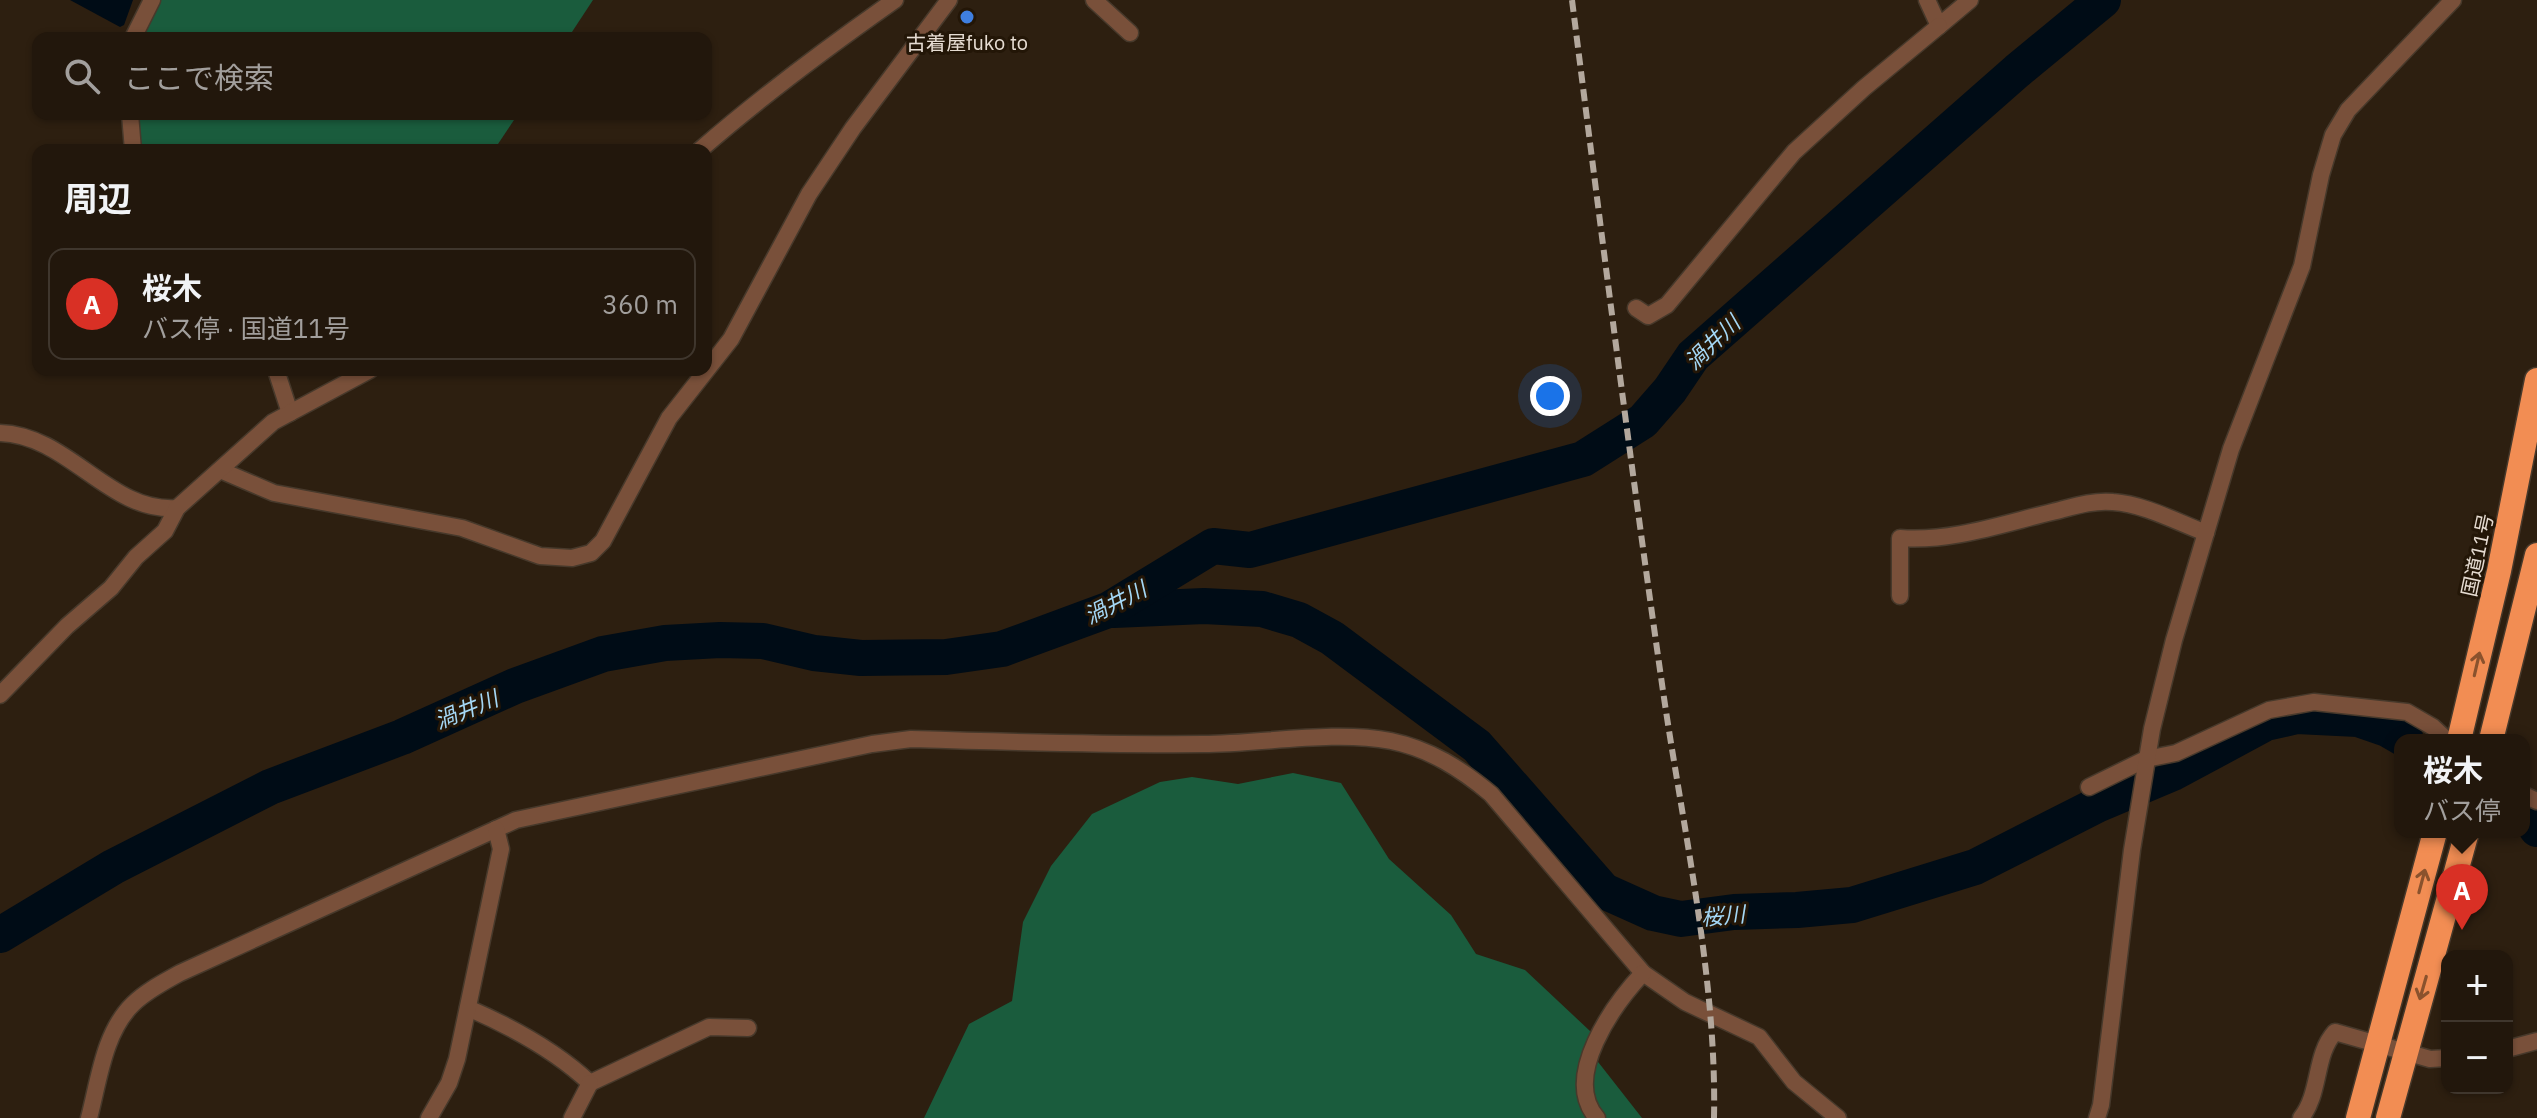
<!DOCTYPE html>
<html lang="ja">
<head>
<meta charset="utf-8">
<style>
  :root { --surface:#22170c; --page:#2a2015; --text:#f1f3f6; --muted:#a29f9d; --line:#3f362d; --accent:#d93025 }
  body { margin:0; font-family:"IBM Plex Sans","Noto Sans JP",sans-serif; background:var(--page); color:var(--text) }
  .controls { position:absolute; right:24px; bottom:24px; display:grid; overflow:hidden; border-radius:16px; box-shadow:0 2px 6px #0004 }
  .controls button { width:72px; height:72px; display:grid; place-items:center; padding:0; border:0; border-bottom:2px solid var(--line); background:var(--surface); color:var(--text); font:40px sans-serif }
  .you { position:absolute; left:1550px; top:396px; width:28px; height:28px; margin:-20px; border:6px solid #fff; border-radius:50%; background:#1a73e8; box-shadow:0 0 0 12px #1a73e833 }
  .badge { display:grid; place-items:center; width:52px; height:52px; border-radius:50%; background:var(--accent); color:#fff; font-size:26px; font-weight:700 }
  .pin { position:absolute; translate:-50% -66px; filter:drop-shadow(0 2px 4px #0008) }
  .pin::after { content:''; position:absolute; top:42px; width:28px; height:24px; background:inherit; clip-path:polygon(0 0,100% 0,50% 100%) }
  .popup { position:absolute; left:2394px; top:734px; width:136px; height:104px; box-sizing:border-box; display:grid; place-content:center; border-radius:16px; background:var(--surface); filter:drop-shadow(0 2px 6px #0005); font-size:26px; white-space:nowrap; color:var(--muted) }
  .popup b { font-size:30px; color:var(--text) }
  .popup::after { content:''; position:absolute; left:50%; top:100%; margin-left:-16px; border:16px solid transparent; border-top-color:var(--surface) }
  .list { margin:0; padding:0; list-style:none }
  h2 { display:flex; justify-content:space-between; align-items:center; height:104px; margin:0; padding:0 32px; font-size:34px }
  h2 small { font-size:26px; font-weight:400; color:var(--muted) }
  .list li { display:grid; grid-template-columns:52px 1fr auto; gap:24px; align-items:center; box-sizing:border-box; height:112px; margin:0 16px 16px; padding:0 16px; border:2px solid var(--line); border-radius:16px }
  .list b { display:block; font-size:30px; white-space:nowrap }
  .list p { margin:0; font-size:26px; white-space:nowrap; color:var(--muted) }
  .list em { font-size:26px; font-style:normal; color:var(--muted) }
  .icon { flex:none; width:44px; height:44px; fill:none; stroke:currentColor; stroke-width:2; stroke-linecap:round; stroke-linejoin:round }
  .map { position:relative; flex:none; width:2537px; height:1118px; overflow:hidden }
  .search { position:absolute; background:var(--surface); box-shadow:0 2px 6px #0004; left:32px; top:32px; width:680px; height:88px; display:flex; align-items:center; gap:20px; box-sizing:border-box; padding:0 28px; border-radius:16px; color:var(--muted); font-size:30px }
  .panel { position:absolute; background:var(--surface); box-shadow:0 2px 6px #0004; left:32px; top:144px; width:680px; height:232px; border-radius:16px }
  .map>svg:first-child { display:block }
  .forest { fill:#1a5c3d }
  .water { fill:#000c16 }
  .lines { fill:none; stroke-linecap:round; stroke-linejoin:round }
  .river { stroke:#000c16; stroke-width:36 }
  .street-casing { stroke:#47392b; stroke-width:19 }
  .highway-casing { stroke:#47392b; stroke-width:27 }
  .street { stroke:#79503a; stroke-width:16 }
  .highway { stroke:#f28d53; stroke-width:24 }
  .rail { stroke:#b3a89d; stroke-width:6; stroke-dasharray:12 6; stroke-linecap:butt }
  .oneway { stroke:#8a522d }
  .shop-dot { fill:#3f7fe0; stroke:#231607; stroke-width:3 }
  .labels { text-anchor:middle; dominant-baseline:central; stroke-width:6; stroke-linejoin:round; paint-order:stroke }
  .poi-label { font-size:20px; fill:#e6dcd2; stroke:#231607 }
  .street-label { font-size:20px; fill:#e6dcd2; stroke:#231607 }
  .water-label { font-size:22px; font-style:italic; fill:#a4d7f5; stroke:#231607 }
</style>
</head>
<body>
<div class="map">
<svg width="2537" height="1118" viewBox="0 0 2537 1118">
  <rect width="100%" height="100%" fill="#2d1f10"/>
  <g class="forest">
    <path d="M144,0H593L568,38H141Z"/>
    <path d="M134,114H518L494,150H140Z"/>
    <path d="M1293,773L1341,783L1389,859L1451,915L1476,954L1525,970L1590,1031L1595,1058L1642,1118H924L969,1024L1012,1001L1023,922L1051,866L1092,814L1160,782L1192,777L1238,784Z"/>
  </g>
  <path class="water" d="M70,0H133L124,25L120,27Z"/>
  <g class="lines">
    <g class="river">
      <path d="M1114,610L1204,606L1262,609L1299,620L1332,638L1477,746L1604,891L1653,913L1681,919L1734,912L1797,910L1852,905L1975,867L2097,805L2173,773L2266,723L2297,716L2358,719L2387,729L2406,740"/>
      <path d="M2531,820L2537,829"/>
      <path d="M0,935L113,867L270,787L402,737L515,686L603,654L665,643L720,640L763,641L814,653L861,658L946,657L1002,649L1108,610L1213,546L1250,550L1583,459L1643,421L1670,390L1693,356L2017,71L2103,0"/>
    </g>
    <defs>
      <g id="street">
        <path d="M1094,0L1130,33"/>
        <path d="M1927,0L1939,26L1970,0"/>
        <path d="M133,38L152,0"/>
        <path d="M130,114L133,150"/>
        <path d="M700,150C762,96 828,47 895,0"/>
        <path d="M1636,308L1648,316L1667,305L1794,152L1864,88L1939,26"/>
        <path d="M276,370L290,413"/>
        <path d="M0,433C69,435 109,513 177,508"/>
        <path d="M220,470L274,493L462,528L540,556L572,558L591,553L603,541L669,418L731,339L809,194L853,128L949,0"/>
        <path d="M1900,596V538C1951,542 2002,524 2052,512C2072,507 2092,500 2113,502C2144,504 2177,522 2206,533"/>
        <path d="M0,695L67,626L111,588L136,557L165,531L177,508L273,422L370,370"/>
        <path d="M2089,787L2146,759L2176,753L2269,710L2314,702L2407,712L2433,727L2447,740"/>
        <path d="M2524,795L2537,801"/>
        <path d="M468,1008C512,1027 555,1050 590,1083L709,1027L748,1028"/>
        <path d="M2507,1049L2537,1041"/>
        <path d="M89,1118C99,1080 104,1032 133,1004C146,991 164,982 180,973L516,820L872,744L911,739C1008,742 1106,745 1203,744C1262,744 1333,730 1391,741C1430,749 1461,769 1491,794L1643,973L1685,1002L1759,1037L1794,1082L1838,1118"/>
        <path d="M429,1118L449,1083L457,1059L501,849L496,829"/>
        <path d="M572,1118L590,1083"/>
        <path d="M1597,1118C1561,1077 1614,1004 1643,973"/>
        <path d="M2097,1118L2101,1105L2132,850L2152,729L2174,640L2231,449L2302,266L2321,175L2333,135L2348,110L2453,0"/>
        <path d="M2301,1118C2321,1093 2314,1055 2335,1032L2430,1059L2447,1058"/>
      </g>
      <g id="highway">
        <path d="M2459,740L2499,571L2537,380"/>
        <path d="M2491,740L2537,555"/>
        <path d="M2358,1118L2435,832"/>
        <path d="M2388,1118L2467,832"/>
      </g>
    </defs>
    <use href="#street" class="street-casing"/>
    <use href="#highway" class="highway-casing"/>
    <use href="#street" class="street"/>
    <use href="#highway" class="highway"/>
    <path class="rail" d="M1572,0C1601,230 1630,461 1663,691C1683,829 1717,980 1714,1118"/>
  </g>
  <defs><path id="oneway-shaft" d="M-6 0H5M1.5-3L5.5 0L1.5 3" fill="none" stroke-width="1.6" stroke-linecap="round" stroke-linejoin="round" transform="scale(2)"/></defs>
  <g class="oneway">
    <use href="#oneway-shaft" transform="translate(2477 664) rotate(-77)"/>
    <use href="#oneway-shaft" transform="translate(2422 881) rotate(-75)"/>
    <use href="#oneway-shaft" transform="translate(2423 988) rotate(106)"/>
  </g>
  <circle class="shop-dot" cx="967" cy="17" r="8"/>
  <g class="labels">
    <g class="poi-label">
      <text x="967" y="42">古着屋fuko to</text>
    </g>
    <g class="street-label">
      <text transform="translate(2477 555) rotate(-78)">国道11号</text>
    </g>
    <g class="water-label">
      <text transform="translate(1712 342) rotate(-44)">渦井川</text>
      <text transform="translate(1115 602) rotate(-27)">渦井川</text>
      <text transform="translate(466 709) rotate(-22)">渦井川</text>
      <text transform="translate(1723 915) rotate(-5)">桜川</text>
    </g>
  </g>
</svg>
<div class="controls">
<button>+</button>
<button>−</button>
</div>
<div class="you"></div>
<div class="pin badge" style="left:2462px;top:930px">A</div>
<div class="popup"><b>桜木</b>バス停</div>
<div class="search"><svg class="icon" aria-label="search" viewBox="0 0 24 24"><circle cx="10" cy="10" r="6"/><path d="M15 15l6 6"/></svg>ここで検索</div>
<section class="panel">
<h2>周辺<small></small></h2>
<ul class="list">
<li><span class="badge">A</span><div><b>桜木</b><p>バス停 · 国道11号</p></div><em>360 m</em></li>
</ul>
</section>
</div>
</body>
</html>
